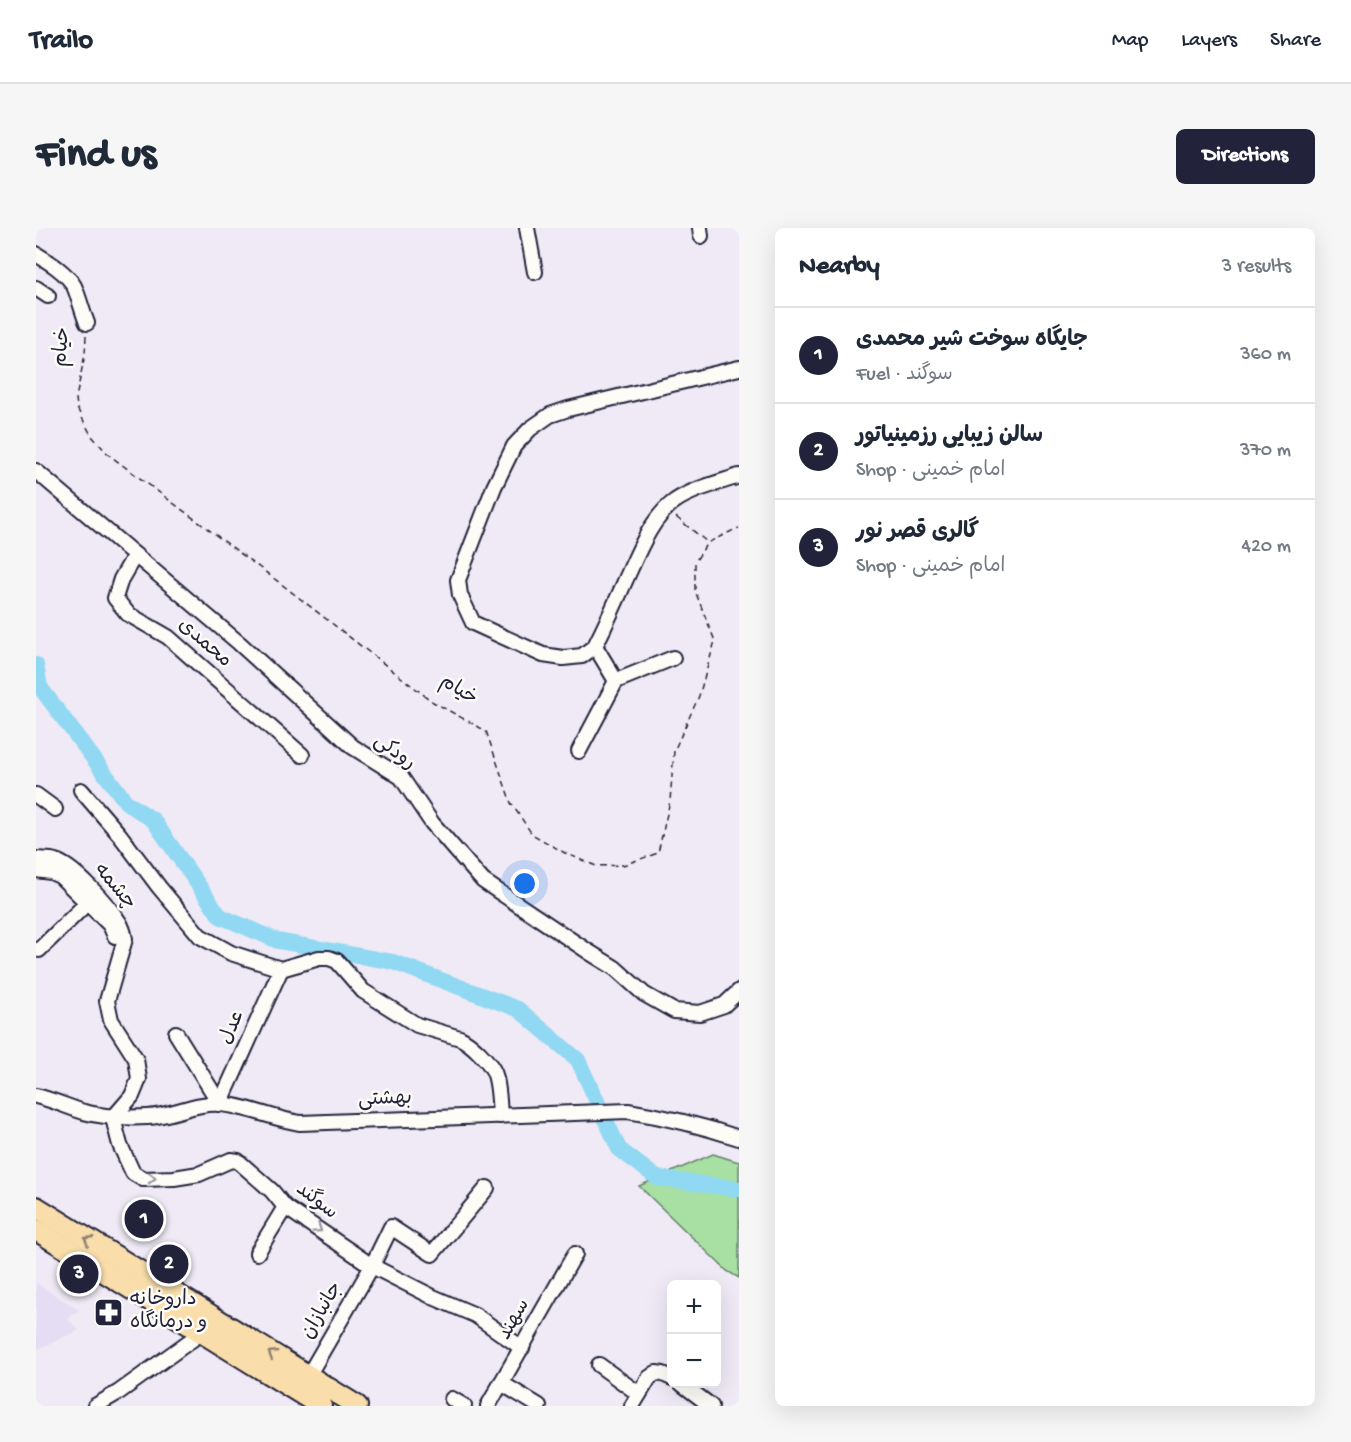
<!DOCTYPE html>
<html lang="en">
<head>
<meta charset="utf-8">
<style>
  :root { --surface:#fff; --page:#f6f6f7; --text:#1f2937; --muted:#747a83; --line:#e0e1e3; --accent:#22223b }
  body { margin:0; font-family:"Gochi Hand","Playpen Sans Arabic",sans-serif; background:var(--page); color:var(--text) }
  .controls { position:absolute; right:18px; bottom:18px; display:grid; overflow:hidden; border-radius:9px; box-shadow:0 6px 24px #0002 }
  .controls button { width:54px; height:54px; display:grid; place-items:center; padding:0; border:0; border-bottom:2px solid var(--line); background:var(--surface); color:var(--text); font:30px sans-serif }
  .you { position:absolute; left:489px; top:656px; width:21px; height:21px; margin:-15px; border:4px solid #fff; border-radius:50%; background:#1a73e8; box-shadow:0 0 0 9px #1a73e833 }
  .badge { display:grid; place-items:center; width:39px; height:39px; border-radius:50%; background:var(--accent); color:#fff; font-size:20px; font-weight:700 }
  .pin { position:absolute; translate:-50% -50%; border:3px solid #fff; box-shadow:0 2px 6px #0006 }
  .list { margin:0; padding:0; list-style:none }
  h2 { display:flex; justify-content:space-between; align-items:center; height:78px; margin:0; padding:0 24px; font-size:26px }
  h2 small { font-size:20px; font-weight:400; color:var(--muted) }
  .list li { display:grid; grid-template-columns:39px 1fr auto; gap:18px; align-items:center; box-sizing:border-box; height:96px; padding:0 24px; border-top:2px solid var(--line) }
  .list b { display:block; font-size:22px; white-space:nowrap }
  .list p { margin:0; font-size:20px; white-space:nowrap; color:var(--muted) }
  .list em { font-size:20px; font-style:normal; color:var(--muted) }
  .map { position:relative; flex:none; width:703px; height:1178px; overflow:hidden; border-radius:9px }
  header { display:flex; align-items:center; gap:36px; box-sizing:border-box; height:84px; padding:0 30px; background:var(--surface); border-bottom:2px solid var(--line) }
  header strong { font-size:28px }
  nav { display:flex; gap:33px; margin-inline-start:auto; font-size:21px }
  .intro { display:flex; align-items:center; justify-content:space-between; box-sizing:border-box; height:144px; padding:0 36px }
  h1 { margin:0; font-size:42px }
  .button { padding:15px 27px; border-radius:9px; background:var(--accent); color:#fff; font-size:21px; font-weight:700 }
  main { display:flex; gap:36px; padding:0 36px }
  aside { flex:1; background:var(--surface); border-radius:9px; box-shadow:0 6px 24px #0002 }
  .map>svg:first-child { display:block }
  .built { fill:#e5ddf4 }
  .green { fill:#a8dfa2; stroke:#65806e; stroke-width:1.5 }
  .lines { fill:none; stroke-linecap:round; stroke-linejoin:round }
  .river { stroke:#91d8f3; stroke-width:16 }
  .minor-casing { stroke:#22223b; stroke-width:18 }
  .highway-casing { stroke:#22223b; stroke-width:24 }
  .path { stroke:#22223b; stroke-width:1.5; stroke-dasharray:6 4.5; stroke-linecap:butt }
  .minor { stroke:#fdfcf7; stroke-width:14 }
  .highway { stroke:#f9deab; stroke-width:20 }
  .oneway { stroke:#9a9aa2 }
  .oneway2 { stroke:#8e8073 }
  .labels { text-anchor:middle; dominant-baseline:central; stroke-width:5; stroke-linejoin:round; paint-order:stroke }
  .street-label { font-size:20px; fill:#22223b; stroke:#fdfcf7 }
  .poi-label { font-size:20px; fill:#22223b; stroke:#fdfcf7; text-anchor:start }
</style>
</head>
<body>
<header>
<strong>Trailo</strong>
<nav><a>Map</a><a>Layers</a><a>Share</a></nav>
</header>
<div class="intro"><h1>Find us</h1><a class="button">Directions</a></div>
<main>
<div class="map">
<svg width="703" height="1178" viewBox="0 0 703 1178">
  <rect width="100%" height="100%" fill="#efeaf5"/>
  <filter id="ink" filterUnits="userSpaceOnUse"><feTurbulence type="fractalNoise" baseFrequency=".0167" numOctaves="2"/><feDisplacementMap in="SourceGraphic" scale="12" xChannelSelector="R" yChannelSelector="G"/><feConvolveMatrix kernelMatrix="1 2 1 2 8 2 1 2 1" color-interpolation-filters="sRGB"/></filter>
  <g filter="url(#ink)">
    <path class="built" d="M0,1055L43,1082L31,1091L43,1102L0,1122Z"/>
    <path class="green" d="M677,926L703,934V1050L691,1043L603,958Z"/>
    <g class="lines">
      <path class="river" d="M0,437L4,459L90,574L117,592L184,688L242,713L357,734L482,781L542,832L583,921L621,950L703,961"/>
      <defs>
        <g id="minor">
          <path d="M491,0L499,44"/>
          <path d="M664,0L665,8"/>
          <path d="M0,26C13,34 30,44 38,58C43,69 46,83 51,95"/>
          <path d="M0,60L12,68"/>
          <path d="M703,140L532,181L514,187L494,201L478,218L458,259L422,352L424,367L437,395L507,427L527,430L546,428L559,418C570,396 580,374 590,351C602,325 615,290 639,273C657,261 682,255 703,248"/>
          <path d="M0,243L203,415L317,519L365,549L396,595L447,653L553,724L579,740L608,766L638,783L664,785L688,777L703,763"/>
          <path d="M99,327L85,351L79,370L92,386L132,409L266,527"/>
          <path d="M580,453L637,430"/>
          <path d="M543,523L580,453L559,418"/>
          <path d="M45,562L83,606L123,659L164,708L195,725L245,741L283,730H293L301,733L327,763L381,797L424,810C435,815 453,833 458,844C463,856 463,875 464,888"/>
          <path d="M0,567L19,581"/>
          <path d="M0,631C6,632 13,631 19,633C38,638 72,677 83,694C87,700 88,705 89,711L71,773L75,792L100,831L103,851L96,868L77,890L84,917L97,945L107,951L138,950L163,946L195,932L202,933L236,963L249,979L336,1038L397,1069L439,1087L486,1120"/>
          <path d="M0,642L15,644L24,648L74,697L79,708"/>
          <path d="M3,722L52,674"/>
          <path d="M140,805L184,876"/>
          <path d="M0,868C17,872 32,879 48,884C69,890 90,890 112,889C136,888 159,874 184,876C211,878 237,891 264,895L592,883C630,889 667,898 703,910"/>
          <path d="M184,876L245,741"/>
          <path d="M221,1025L249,979"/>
          <path d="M563,1137L603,1166"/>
          <path d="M272,1148L336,1038L355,999L396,1026L451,960"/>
          <path d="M465,1155L503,1178"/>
          <path d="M646,1156L675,1178"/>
          <path d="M416,1171L428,1178"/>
          <path d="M59,1178L83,1164L165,1105"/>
          <path d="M452,1178L539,1026"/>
          <path d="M596,1178L613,1150L620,1145L627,1146L636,1150"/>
        </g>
        <g id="highway">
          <path d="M0,979L321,1178"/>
          <path d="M0,1002L285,1178"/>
        </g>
      </defs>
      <use href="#minor" class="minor-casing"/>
      <use href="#highway" class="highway-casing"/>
      <g class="path">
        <path d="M50,108L49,126L40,170L41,180L55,207L73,227L244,355L397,474L450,503L475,575L496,606L529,625L560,638L587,637L622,625L634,573L638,523L663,468L679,413L659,363V334L671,315L700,301L703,300"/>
        <path d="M640,289L671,314"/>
      </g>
      <use href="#minor" class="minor"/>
      <use href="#highway" class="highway"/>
    </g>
    <defs><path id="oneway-chevron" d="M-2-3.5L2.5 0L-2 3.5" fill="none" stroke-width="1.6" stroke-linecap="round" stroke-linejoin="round" transform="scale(1.5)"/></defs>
    <g class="oneway">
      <use href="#oneway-chevron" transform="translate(116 950) rotate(1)"/>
      <use href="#oneway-chevron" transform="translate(282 1001) rotate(34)"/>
    </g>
    <g class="oneway2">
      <use href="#oneway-chevron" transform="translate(52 1012) rotate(-148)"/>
      <use href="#oneway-chevron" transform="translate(236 1126) rotate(-148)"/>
    </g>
  </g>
  <defs>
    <symbol id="pharmacy-square" viewBox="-11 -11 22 22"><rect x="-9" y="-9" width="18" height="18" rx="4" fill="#22223b" stroke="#fdfcf7"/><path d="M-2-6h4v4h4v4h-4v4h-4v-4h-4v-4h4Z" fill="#fff"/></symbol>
  </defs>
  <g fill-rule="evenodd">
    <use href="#pharmacy-square" x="56" y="1068" width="33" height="33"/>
  </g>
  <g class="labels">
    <g class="street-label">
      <text transform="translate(27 119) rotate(-85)">خیام</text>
      <text transform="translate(168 416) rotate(41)">محمدی</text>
      <text transform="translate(422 463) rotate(31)">خیام</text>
      <text transform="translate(358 525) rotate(37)">رودکی</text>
      <text transform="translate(78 659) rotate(50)">چشمه</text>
      <text transform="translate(197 800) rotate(-66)">عدل</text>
      <text transform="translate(349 872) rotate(-2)">بهشتی</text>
      <text transform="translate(280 974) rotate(38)">سوگند</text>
      <text transform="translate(287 1083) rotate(-60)">جانبازان</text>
      <text transform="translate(479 1092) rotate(-60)">سهند</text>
    </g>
    <g class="poi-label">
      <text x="94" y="1072">داروخانه<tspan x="94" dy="23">و درمانگاه</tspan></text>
    </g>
  </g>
</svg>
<div class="controls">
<button>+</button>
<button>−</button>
</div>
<div class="you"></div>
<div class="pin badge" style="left:108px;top:991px">1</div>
<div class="pin badge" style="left:133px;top:1036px">2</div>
<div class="pin badge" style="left:43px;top:1046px">3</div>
</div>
<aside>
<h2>Nearby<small>3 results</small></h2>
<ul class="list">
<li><span class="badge">1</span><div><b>جایگاه سوخت شیر محمدی</b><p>Fuel · سوگند</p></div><em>360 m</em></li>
<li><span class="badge">2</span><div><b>سالن زیبایی رزمینیاتور</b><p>Shop · امام خمینی</p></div><em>370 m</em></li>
<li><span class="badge">3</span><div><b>گالری قصر نور</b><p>Shop · امام خمینی</p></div><em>420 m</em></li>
</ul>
</aside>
</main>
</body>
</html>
